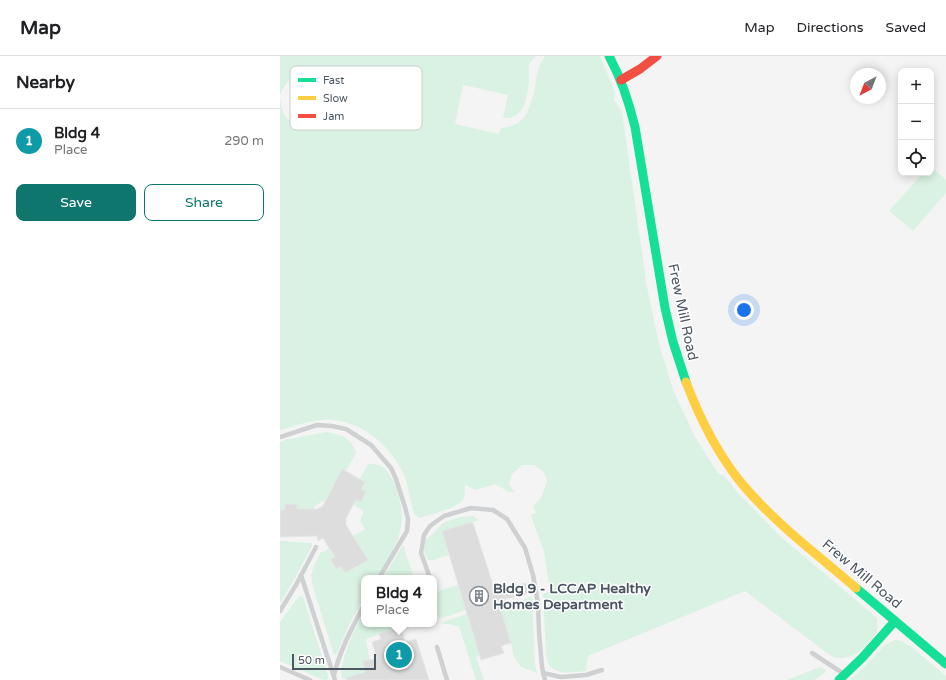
<!DOCTYPE html>
<html lang="en">
<head>
<meta charset="utf-8">
<style>
  :root { --surface:#fff; --page:#f2f2f2; --text:#202124; --muted:#757577; --line:#e0e0e0; --accent:#0f766e }
  body { margin:0; font-family:"Varela Round",sans-serif; background:var(--page); color:var(--text) }
  .controls { position:absolute; right:12px; top:12px; display:grid; overflow:hidden; border-radius:8px; box-shadow:0 2px 10px #0003 }
  .controls button { width:36px; height:36px; display:grid; place-items:center; padding:0; border:0; border-bottom:1px solid var(--line); background:var(--surface); color:var(--text); font:20px sans-serif }
  .compass { position:absolute; left:570px; top:12px; width:36px; height:36px; border-radius:50%; background:var(--surface); box-shadow:0 2px 10px #0003; rotate:222deg }
  .scale { position:absolute; left:12px; bottom:10px; width:84px; box-sizing:border-box; padding-left:4px; border:2px solid #4a5661; border-top:0; font-size:11px; line-height:14px; white-space:nowrap; color:#4a5661; -webkit-text-stroke:3px #fff; paint-order:stroke }
  .you { position:absolute; left:464px; top:254px; width:14px; height:14px; margin:-10px; border:3px solid #fff; border-radius:50%; background:#1a73e8; box-shadow:0 0 0 6px #1a73e833 }
  .badge { display:grid; place-items:center; width:26px; height:26px; border-radius:50%; background:var(--accent); color:#fff; font-size:13px; font-weight:700 }
  .pin { position:absolute; translate:-50% -50%; border:2px solid #fff; box-shadow:0 1px 4px #0006 }
  .popup { position:absolute; left:81px; top:519px; width:76px; height:52px; box-sizing:border-box; display:grid; place-content:center; border-radius:8px; background:var(--surface); filter:drop-shadow(0 1px 3px #0005); font-size:13px; white-space:nowrap; color:var(--muted) }
  .popup b { font-size:15px; color:var(--text) }
  .popup::after { content:''; position:absolute; left:50%; top:100%; margin-left:-8px; border:8px solid transparent; border-top-color:var(--surface) }
  .list { margin:0; padding:0; list-style:none }
  h2 { display:flex; justify-content:space-between; align-items:center; height:52px; margin:0; padding:0 16px; font-size:17px }
  h2 small { font-size:13px; font-weight:400; color:var(--muted) }
  .list li { display:grid; grid-template-columns:26px 1fr auto; gap:12px; align-items:center; box-sizing:border-box; height:64px; padding:0 16px; border-top:1px solid var(--line) }
  .list b { display:block; font-size:15px; white-space:nowrap }
  .list p { margin:0; font-size:13px; white-space:nowrap; color:var(--muted) }
  .list em { font-size:13px; font-style:normal; color:var(--muted) }
  .actions { display:flex; gap:8px; padding:12px 16px }
  .actions a { flex:1; padding:9px 0; border:1px solid var(--accent); border-radius:8px; text-align:center; font-size:14px; color:var(--accent) }
  .actions .main { background:var(--accent); color:#fff }
  .icon { flex:none; width:22px; height:22px; fill:none; stroke:currentColor; stroke-width:2; stroke-linecap:round; stroke-linejoin:round }
  .map { position:relative; flex:none; width:666px; height:624px; overflow:hidden }
  header { display:flex; align-items:center; gap:24px; box-sizing:border-box; height:56px; padding:0 20px; background:var(--surface); border-bottom:1px solid var(--line) }
  header strong { font-size:19px }
  nav { display:flex; gap:22px; margin-inline-start:auto; font-size:14px }
  main { display:flex }
  aside { flex:1; background:var(--surface) }
  .map>svg:first-child { display:block }
  .green { fill:#d9f2e3 }
  .building { fill:#ddddde; stroke:#e5e6e7 }
  .lines { fill:none; stroke-linecap:round; stroke-linejoin:round }
  .lane { stroke:#ced0d2; stroke-width:4.5 }
  .fast { stroke:#16e098; stroke-width:9 }
  .slow { stroke:#ffcf43; stroke-width:9 }
  .jam { stroke:#f24e42; stroke-width:9 }
  .labels { text-anchor:middle; dominant-baseline:central; stroke-width:3; stroke-linejoin:round; paint-order:stroke }
  .street-label { font-size:14px; fill:#4a5661; stroke:#fff }
  .poi-label { font-size:14px; font-weight:bold; fill:#4a5661; stroke:#fff; text-anchor:start }
  .key { fill:#fff; stroke:#c9ccd0; stroke-width:1 }
  .key-label { font-size:11px; fill:#4a5661 }
</style>
</head>
<body>
<header>
<strong>Map</strong>
<nav><a>Map</a><a>Directions</a><a>Saved</a></nav>
</header>
<main>
<aside>
<h2>Nearby<small></small></h2>
<ul class="list">
<li><span class="badge" style="background:#0f9aa8">1</span><div><b>Bldg 4</b><p>Place</p></div><em>290 m</em></li>
</ul>
<div class="actions"><a class="main">Save</a><a>Share</a></div>
</aside>
<div class="map">
<svg width="666" height="624" viewBox="0 0 666 624">
  <rect width="100%" height="100%" fill="#f4f4f4"/>
  <g class="green">
    <path d="M0,0H256C255,2 251,5 250,7C248,10 249,16 249,20C248,37 247,64 223,62L228,39L183,29L175,68L219,78L221,72L228,71L238,67L246,59L254,37L256,24L260,8L265,0H320L335,36L334,44L342,56L367,231L378,284L393,334L415,381L438,417L444,420L460,439L500,480L597,562C597,566 598,571 597,575C596,578 592,582 590,585C580,597 567,606 551,600L465,535L308,600L306,615C295,616 277,620 269,609C268,606 267,603 266,599L263,538L270,535L264,496L251,460L252,458L256,457L253,450C263,443 264,435 267,424L263,415L254,409H242L232,418L229,428L234,436H229L215,428L196,434L185,429C185,433 185,438 184,442C181,451 149,459 140,462L134,458C131,447 128,429 124,419C111,391 86,368 54,364C36,362 17,369 0,374V41C1,52 4,69 20,65C27,63 33,58 40,59C43,59 46,61 49,62C58,64 72,59 77,51C79,47 79,40 80,36L68,32L62,27L56,25L45,28L27,22L22,19C10,20 5,28 0,39Z"/>
    <path d="M651,111L666,124V137L633,175L609,155L643,117H651Z"/>
    <path d="M46,376C61,379 70,380 76,397L66,415L62,413L45,446L42,445L34,451V453H16V448H5V454H0V386L5,384Z"/>
    <path d="M88,408C93,408 99,408 103,411C116,422 122,447 122,463C121,472 119,482 115,490C110,501 103,512 96,522H84V542L70,567L57,597L54,599L33,531L31,520L33,512L41,496L46,495L49,491L55,501L50,503L61,510L65,517L88,504L73,480L85,473L80,465L84,455L74,449L76,444L81,446L86,436L81,433L85,426L80,423Z"/>
    <path d="M193,460L199,464L162,475L169,499L153,504H148L145,499L144,494L145,486L146,484L163,467L180,461Z"/>
    <path d="M0,485L32,487V490L15,522L0,547Z"/>
    <path d="M123,489L134,522H103Z"/>
    <path d="M178,529L186,554L159,563L154,546V540L161,534Z"/>
    <path d="M20,540L23,541L24,544L48,620V623L46,624L41,623L0,605V566L16,544Z"/>
    <path d="M252,541L255,608L257,617L241,611L236,604L234,601L231,587L220,551Z"/>
    <path d="M84,557V568H125L121,571L86,583L91,614L62,623C58,606 75,572 84,557Z"/>
    <path d="M187,558L199,599L196,601L204,624H196L179,570L160,567Z"/>
    <path d="M615,584L622,585L630,590L666,620V624H570L585,610L605,589Z"/>
    <path d="M540,611L545,613L546,616L534,624H507Z"/>
  </g>
  <g class="building">
    <path d="M62,413L85,426L81,433L86,436L81,446L76,444L66,462V469L88,504L65,517L61,510L56,513L50,503L55,501L43,482L38,485L37,480L0,481V454H5V448H17L16,453H37L43,450Z"/>
    <path d="M192,466L194,470L215,535L246,527L249,537L218,545L231,587L221,590L224,597L201,604L162,475Z"/>
    <path d="M121,571L125,586L136,583L149,624H66V622L85,616L83,605L97,603L92,586L101,583L99,578Z"/>
  </g>
  <g class="lines">
    <g class="lane">
      <path d="M0,381L37,369L52,370L66,373L91,389L111,412L116,423L125,451L128,463L127,475L99,522"/>
      <path d="M21,519L55,624"/>
      <path d="M150,522L141,497L144,479L150,470L164,460L191,452L213,454L227,463L245,492L253,519L258,547L259,576L262,611L265,624"/>
      <path d="M154,534V535"/>
      <path d="M0,555L16,529L36,491"/>
      <path d="M157,591L167,624"/>
      <path d="M532,597L564,618"/>
      <path d="M0,611L30,624"/>
      <path d="M263,617L281,621L306,619L322,614"/>
      <path d="M54,619C60,594 72,572 84,549"/>
    </g>
    <g class="fast">
      <path d="M329,0C341,22 349,46 355,71L385,252L393,286L406,326"/>
      <path d="M576,532L666,608"/>
      <path d="M559,624L582,602L615,565"/>
    </g>
    <path class="slow" d="M406,326C420,363 438,399 463,429C496,468 538,499 576,532"/>
    <path class="jam" d="M341,24L360,13L377,0"/>
  </g>
  <defs>
    <symbol id="building-ring" viewBox="-11 -11 22 22"><circle r="9.5" fill="#fff" stroke="#868d94" stroke-width="1.5"/><path d="M-4-6H4V6H1V3H-1V6H-4ZM-2.5-4.3h1.7v1.8h-1.7ZM.8-4.3h1.7v1.8H.8ZM-2.5-1h1.7V.8h-1.7ZM.8-1h1.7V.8H.8Z" fill="#868d94"/></symbol>
  </defs>
  <g fill-rule="evenodd">
    <use href="#building-ring" x="188" y="529" width="22" height="22"/>
  </g>
  <g class="labels">
    <g class="street-label">
      <text transform="translate(403 256) rotate(78)">Frew Mill Road</text>
      <text transform="translate(582 518) rotate(40)">Frew Mill Road</text>
    </g>
    <g class="poi-label">
      <text x="213" y="532">Bldg 9 - LCCAP Healthy<tspan x="213" dy="16">Homes Department</tspan></text>
    </g>
  </g>
  <rect x="10" y="10" width="132" height="64" rx="6" class="key"/>
  <rect x="18" y="22" width="18" height="4" fill="#16e098"/>
  <rect x="18" y="40" width="18" height="4" fill="#ffcf43"/>
  <rect x="18" y="58" width="18" height="4" fill="#f24e42"/>
  <g class="key-label">
    <text x="43" y="28">Fast</text>
    <text x="43" y="46">Slow</text>
    <text x="43" y="64">Jam</text>
  </g>
</svg>
<div class="controls">
<button>+</button>
<button>−</button>
<button><svg class="icon" aria-label="locate" viewBox="0 0 24 24"><circle cx="12" cy="12" r="6"/><path d="M12 2v4M12 18v4M2 12h4M18 12h4"/></svg></button>
</div>
<svg class="compass" viewBox="-18 -18 36 36"><path d="M0-13l5 13h-10z" fill="#e53935"/><path d="M0 13l5-13h-10z" fill="#757577"/></svg>
<div class="scale">50 m</div>
<div class="you"></div>
<div class="pin badge" style="left:119px;top:599px;background:#0f9aa8">1</div>
<div class="popup"><b>Bldg 4</b>Place</div>
</div>
</main>
</body>
</html>
